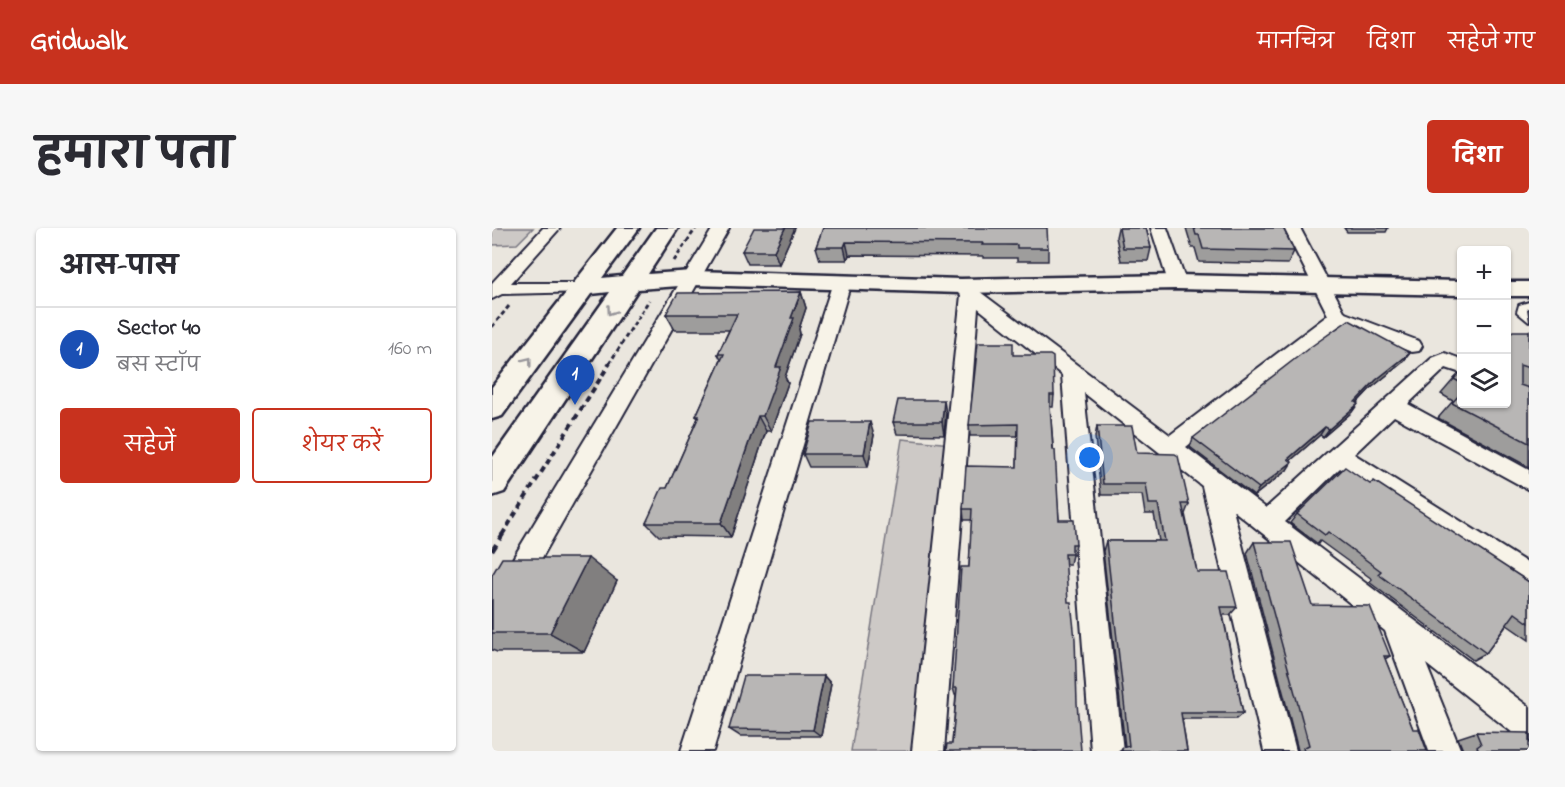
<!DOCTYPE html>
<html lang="hi">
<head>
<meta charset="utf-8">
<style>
  :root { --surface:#fff; --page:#f7f7f7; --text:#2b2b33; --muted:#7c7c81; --line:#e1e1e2; --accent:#c8321e }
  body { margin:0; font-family:"Indie Flower","Playpen Sans Deva",sans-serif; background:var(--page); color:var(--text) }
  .controls { position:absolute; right:18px; top:18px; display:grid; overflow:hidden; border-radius:6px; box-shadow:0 2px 4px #0004 }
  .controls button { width:54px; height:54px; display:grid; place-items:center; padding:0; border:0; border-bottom:2px solid var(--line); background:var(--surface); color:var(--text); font:30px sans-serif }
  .you { position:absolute; left:598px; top:230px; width:21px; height:21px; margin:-15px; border:4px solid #fff; border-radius:50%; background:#1a73e8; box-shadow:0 0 0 9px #1a73e833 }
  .badge { display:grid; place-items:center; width:39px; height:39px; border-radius:50%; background:var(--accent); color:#fff; font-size:20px; font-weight:700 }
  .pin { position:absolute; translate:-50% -50px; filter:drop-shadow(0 2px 3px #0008) }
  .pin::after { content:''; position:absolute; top:32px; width:21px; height:18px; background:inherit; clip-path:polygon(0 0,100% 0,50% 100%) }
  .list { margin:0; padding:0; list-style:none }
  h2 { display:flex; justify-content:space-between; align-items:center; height:78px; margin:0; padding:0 24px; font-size:26px }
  h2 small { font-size:20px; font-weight:400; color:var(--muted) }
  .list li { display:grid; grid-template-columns:39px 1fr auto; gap:18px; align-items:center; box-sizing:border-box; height:84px; padding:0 24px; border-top:2px solid var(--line) }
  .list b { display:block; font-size:22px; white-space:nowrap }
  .list p { margin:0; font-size:20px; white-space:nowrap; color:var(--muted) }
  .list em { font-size:20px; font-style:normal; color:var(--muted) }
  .actions { display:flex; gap:12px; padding:18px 24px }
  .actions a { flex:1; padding:14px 0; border:2px solid var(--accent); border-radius:6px; text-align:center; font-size:21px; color:var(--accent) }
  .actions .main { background:var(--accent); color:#fff }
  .icon { flex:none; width:33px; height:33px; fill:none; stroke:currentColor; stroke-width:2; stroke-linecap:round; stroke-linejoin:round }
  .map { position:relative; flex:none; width:1037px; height:523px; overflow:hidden; border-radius:6px }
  header { display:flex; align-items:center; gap:36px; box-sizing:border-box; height:84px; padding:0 30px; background:var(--accent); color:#fff }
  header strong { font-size:28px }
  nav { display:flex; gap:33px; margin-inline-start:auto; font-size:21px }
  .intro { display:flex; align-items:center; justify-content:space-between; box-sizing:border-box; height:144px; padding:0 36px }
  h1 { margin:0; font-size:42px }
  .button { padding:15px 27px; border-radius:6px; background:var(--accent); color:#fff; font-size:21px; font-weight:700 }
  main { display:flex; gap:36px; padding:0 36px }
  aside { flex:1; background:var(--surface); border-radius:6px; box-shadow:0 2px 4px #0004 }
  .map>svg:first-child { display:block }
  .green { fill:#cdc9c6; stroke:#787680; stroke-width:1.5 }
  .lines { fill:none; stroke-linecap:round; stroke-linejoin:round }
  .lane-casing { stroke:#22223b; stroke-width:4 }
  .street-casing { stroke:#22223b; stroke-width:4 }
  .secondary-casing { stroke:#22223b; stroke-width:5 }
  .path-far2 { stroke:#22223b; stroke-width:3; stroke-dasharray:4.5 3; stroke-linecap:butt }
  .path-far1 { stroke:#22223b; stroke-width:4; stroke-dasharray:6 4.5; stroke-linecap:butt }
  .path { stroke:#22223b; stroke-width:4.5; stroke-dasharray:8 5; stroke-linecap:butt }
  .lane { fill:#f7f3e8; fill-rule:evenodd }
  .street { fill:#f7f3e8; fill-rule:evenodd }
  .secondary { fill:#f7f3e8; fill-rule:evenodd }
  .wall { fill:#9e9d9c; stroke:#22223b; stroke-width:1.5 }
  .shaded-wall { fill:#817f7f; stroke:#22223b; stroke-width:1.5 }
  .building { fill:#b8b6b5; stroke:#22223b; stroke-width:1.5 }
  .oneway { stroke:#97959a }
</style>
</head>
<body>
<header>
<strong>Gridwalk</strong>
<nav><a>मानचित्र</a><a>दिशा</a><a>सहेजे गए</a></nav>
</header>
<div class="intro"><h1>हमारा पता</h1><a class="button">दिशा</a></div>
<main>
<aside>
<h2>आस-पास<small></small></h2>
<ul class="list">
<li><span class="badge" style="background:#1a4fb4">1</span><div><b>Sector 40</b><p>बस स्टॉप</p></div><em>160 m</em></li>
</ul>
<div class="actions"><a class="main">सहेजें</a><a>शेयर करें</a></div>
</aside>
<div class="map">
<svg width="1037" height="523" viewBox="0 0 1037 523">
  <rect width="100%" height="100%" fill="#eae6de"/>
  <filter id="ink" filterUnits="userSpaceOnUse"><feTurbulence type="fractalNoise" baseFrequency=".0167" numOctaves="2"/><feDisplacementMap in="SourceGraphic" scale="12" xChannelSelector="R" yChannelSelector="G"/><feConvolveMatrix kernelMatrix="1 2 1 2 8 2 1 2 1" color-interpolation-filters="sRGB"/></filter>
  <g filter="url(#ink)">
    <g class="green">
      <path d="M0,0H41L25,16L0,17Z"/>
      <path d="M410,211L459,216L423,523H359Z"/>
    </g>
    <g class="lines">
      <defs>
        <path id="lane" d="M1037,74V80L1035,81L1037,94L1025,84L1027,77Z"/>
        <g id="street">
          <path d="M51,0H68L19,55H92L98,56L101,60L98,64L10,66L0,71V55Z"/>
          <path d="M221,0H237L10,400L0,404V365Z"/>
          <path d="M659,0H675L694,54L691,58H679L676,54Z"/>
          <path d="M792,0H808L853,85L927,113L930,118L927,123L920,124L848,97L694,219L774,280L940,130L953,125L969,131V145L954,140L916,176L1037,242V262L902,188L862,226L1037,336V363L1028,360L848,240L793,294L1037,479V514L1026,509L934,436L969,523H937L893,403L741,282L804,523H772L710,258L592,165L631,523H599L570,147L486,80L452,523H420L469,67L460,58L463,54H475L678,207L836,87Z"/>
          <path d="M350,49L356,50L359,54L221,523H189L341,54L344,50Z"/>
        </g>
        <g id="secondary">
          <path d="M125,0H147L110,50L130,48L164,0H186L156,46L201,43L469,51L685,47L969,53V67L685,61L469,65L201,57L146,61L12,264L0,268V230L118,64L99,66L10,188L0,191V159Z"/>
          <rect x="1014" y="54" width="23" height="14"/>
        </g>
      </defs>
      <use href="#lane" class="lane-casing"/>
      <use href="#street" class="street-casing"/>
      <use href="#secondary" class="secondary-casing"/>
      <g class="path-far2">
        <path d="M182,33L204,0"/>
        <path d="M0,99L17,78"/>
        <path d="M117,136L157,72"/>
      </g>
      <path class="path-far1" d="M10,307L118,135"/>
      <path class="path" d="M0,323L11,306"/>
      <use href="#lane" class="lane"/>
      <use href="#street" class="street"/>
      <use href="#secondary" class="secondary"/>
    </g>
    <g class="wall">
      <path d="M303,0L287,36H256L250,23Z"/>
      <path d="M331,0L556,20V33H525V30H491V28L357,27L355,32H328L324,19Z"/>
      <path d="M626,0H654L659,20L656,33H629L624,9Z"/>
      <path d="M694,0H791L802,23L796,36L707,34L703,20H700Z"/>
      <path d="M852,0H896L894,4H855Z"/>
      <path d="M309,64L314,80L307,101L308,106L293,149L296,155L279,203H274L239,309L167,308L154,295L175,260L206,190L204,188L229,132L226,126L237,102H183L174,86Z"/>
      <path d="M1037,103V239L946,190L961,173L949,166L962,151L969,144V176Z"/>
      <path d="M521,127L562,167L561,179H558L567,292L584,316L582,327H580L578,336H573L460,516L464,467H463L461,460L477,339L480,292H472L471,281L525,239L526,208H478L477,197Z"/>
      <path d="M911,134L878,161L865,175L860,184L831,209L828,207L798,233L795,242L762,268L698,219L701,210Z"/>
      <path d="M454,185L452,207L405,206L401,194Z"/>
      <path d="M605,198L645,225L697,276L693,286L705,344L745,379L738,387H731L751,485L744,491H690L695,523H628L630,520L633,519L611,323L614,313H667L662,286H653L650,267H609L603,209Z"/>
      <path d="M382,207L376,239H317L311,226Z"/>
      <path d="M878,256L1037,354V412L1015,397L994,425L981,432L877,354L880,351L828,313L826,316L798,295L805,286Z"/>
      <path d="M762,314L820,377L898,428L893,431L921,501L935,523H805L806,522L755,325Z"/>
      <path d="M0,347L125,353L92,424H5L0,422Z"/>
      <path d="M332,448L339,456L329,508H248L237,501Z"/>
      <path d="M984,504L1037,523H970L971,522L966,510Z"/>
    </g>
    <g class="shaded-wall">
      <path d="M293,0H303L287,36L282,23Z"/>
      <path d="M354,14L357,27L355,32L352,19Z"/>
      <path d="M309,64L314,80L307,101L308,106L293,149L296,155L279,203L271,188L284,139L299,90Z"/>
      <path d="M918,125L911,134L878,161L857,183L863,174L884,152Z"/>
      <path d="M452,172L454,185L452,207L450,194Z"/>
      <path d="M866,176L860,184L831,209L837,201Z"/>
      <path d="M266,188L274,203L239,309L229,295Z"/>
      <path d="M378,194L382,207L376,239L372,226Z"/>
      <path d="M833,199L828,207L791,239L796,231Z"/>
      <path d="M800,234L795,242L762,268L767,260Z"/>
      <path d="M96,330L125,353L92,424L58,405Z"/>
      <path d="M332,448L339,456L329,508L321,502Z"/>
    </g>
    <g class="building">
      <path d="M262,0H293L282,23H250Z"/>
      <path d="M331,0H555L556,20H525V17H490L491,15L354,14L352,19H324Z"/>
      <path d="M627,0H654L659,20H631Z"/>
      <path d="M702,0H791L802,23L711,21L707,7H704Z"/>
      <path d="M309,64L299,90H302L284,139H289L271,188H266L229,295H154L170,260H175L207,188H204L232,126H226L245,86H174L186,65Z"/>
      <path d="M857,92L918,125L884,152L863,174L866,176L837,201L833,199L796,231L800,234L767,260L701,210L817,120Z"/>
      <path d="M1021,103H1037V140L1028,137V157L1037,160V215L960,175L969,165V176H1014V109Z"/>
      <path d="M486,115H521V127H558L561,129L562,167H558V177L561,222H563L567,292H582L584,316H580V326H573L576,374H579L583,411L585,475L589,523H454L455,516H460L465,460H461L469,339H477L480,281H471L474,238L525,239L526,196L477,197Z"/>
      <path d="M969,144V155L962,151Z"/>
      <path d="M406,172H452L450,194H401Z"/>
      <path d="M320,194H378L372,226H311Z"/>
      <path d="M605,198H640L645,225L683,226L686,228L697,276H690L705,344H736L745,379H729L751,485H689L695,523H630V520L637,518L614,313H673L666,276H657L654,256H611Z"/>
      <path d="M853,239L878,256L882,253L1037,354V395L1023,385L994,425L886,346L889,343L836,304L833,307L805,286Z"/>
      <path d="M762,314H799L820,377L878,378L898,428H892L921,501H927L935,523H812L811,520L817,517Z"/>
      <path d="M10,330H96L58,405H0V347Z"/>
      <path d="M252,448H332L321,502L237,501Z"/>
      <path d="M984,504L1037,505V523H987L985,519L989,516Z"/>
    </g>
    <defs><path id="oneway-chevron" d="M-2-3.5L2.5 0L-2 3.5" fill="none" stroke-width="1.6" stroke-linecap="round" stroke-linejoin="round" transform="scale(1.5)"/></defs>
    <g class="oneway">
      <use href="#oneway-chevron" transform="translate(119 83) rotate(125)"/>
      <use href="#oneway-chevron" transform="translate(36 133) rotate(-52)"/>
    </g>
  </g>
</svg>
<div class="controls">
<button>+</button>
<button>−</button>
<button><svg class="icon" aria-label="layers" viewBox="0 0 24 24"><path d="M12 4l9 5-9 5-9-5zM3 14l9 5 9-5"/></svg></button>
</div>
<div class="you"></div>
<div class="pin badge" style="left:83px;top:177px;background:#1a4fb4">1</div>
</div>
</main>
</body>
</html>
